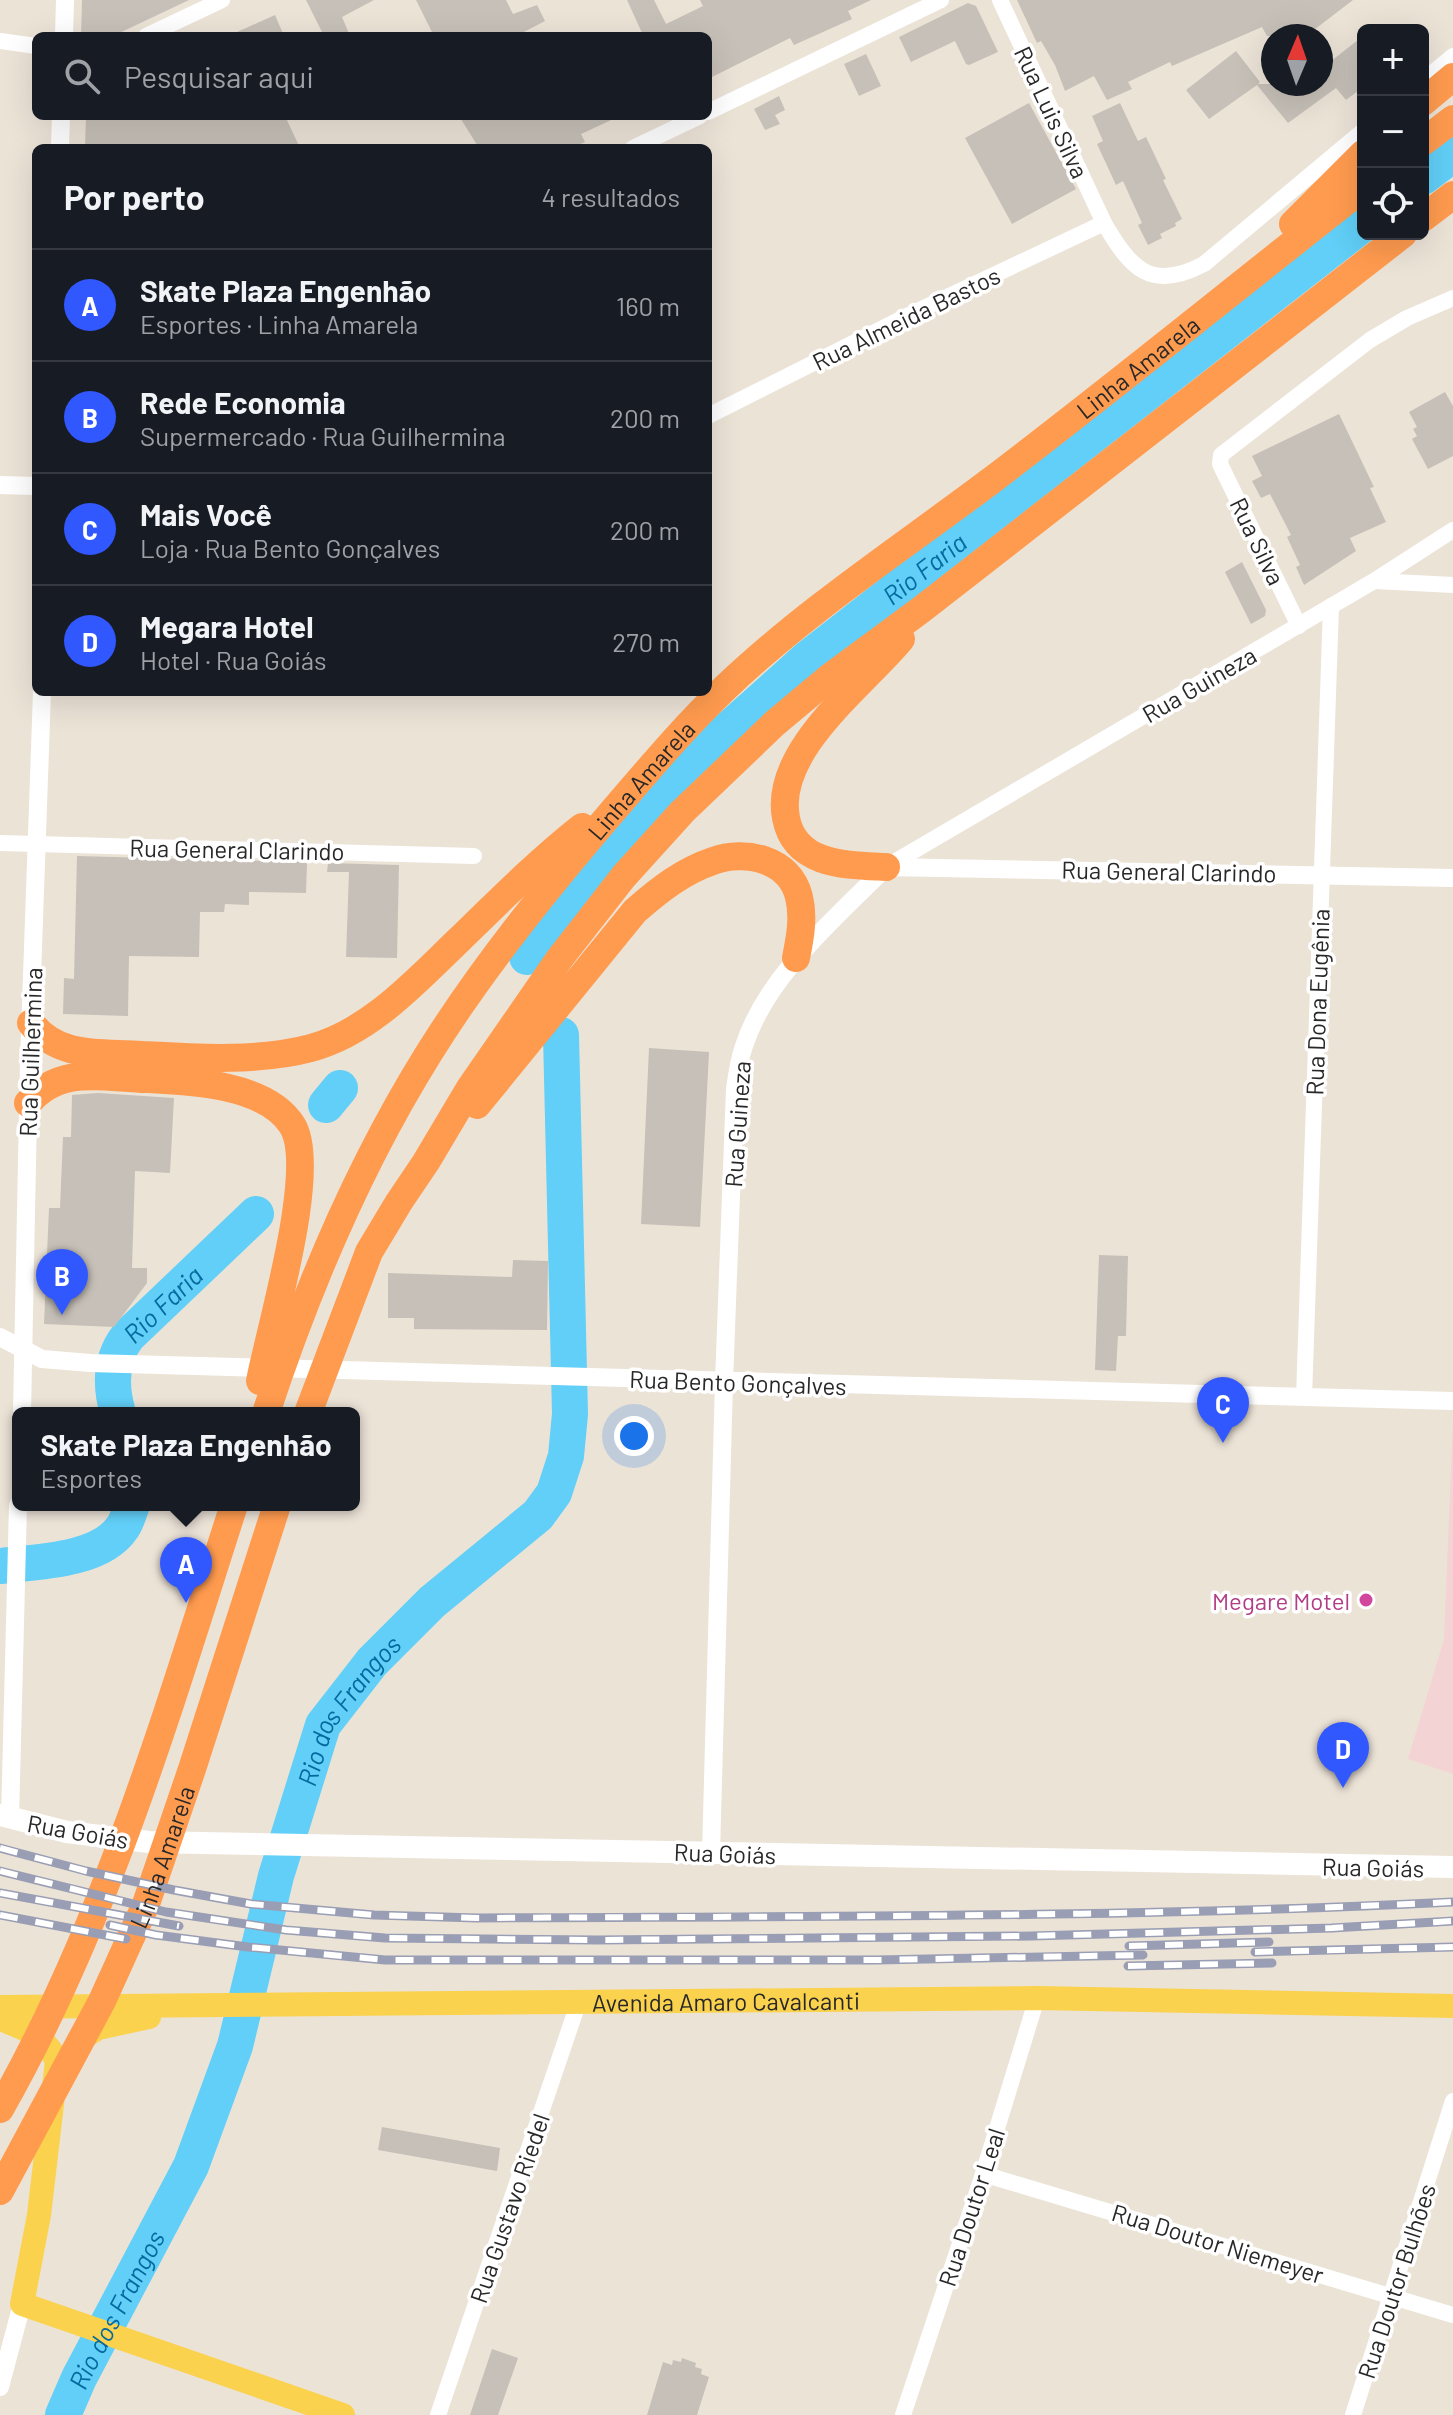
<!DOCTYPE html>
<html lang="pt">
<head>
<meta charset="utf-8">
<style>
  :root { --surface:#171b24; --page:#242831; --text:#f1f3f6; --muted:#9ea1a6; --line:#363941; --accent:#3157ff }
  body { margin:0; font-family:Barlow,sans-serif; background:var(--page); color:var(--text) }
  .controls { position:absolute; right:24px; top:24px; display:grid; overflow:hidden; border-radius:12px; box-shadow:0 8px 32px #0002 }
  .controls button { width:72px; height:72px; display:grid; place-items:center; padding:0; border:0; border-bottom:2px solid var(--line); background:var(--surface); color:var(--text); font:40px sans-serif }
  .compass { position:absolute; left:1261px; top:24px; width:72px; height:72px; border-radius:50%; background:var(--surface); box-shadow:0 8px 32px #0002; rotate:2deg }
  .you { position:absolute; left:634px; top:1436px; width:28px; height:28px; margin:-20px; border:6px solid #fff; border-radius:50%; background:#1a73e8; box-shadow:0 0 0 12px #1a73e833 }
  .badge { display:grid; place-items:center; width:52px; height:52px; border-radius:50%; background:var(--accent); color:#fff; font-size:26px; font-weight:700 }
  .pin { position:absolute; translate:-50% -66px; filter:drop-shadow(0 2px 4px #0008) }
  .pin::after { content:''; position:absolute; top:42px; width:28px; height:24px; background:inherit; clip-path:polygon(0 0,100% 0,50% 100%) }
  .popup { position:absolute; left:12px; top:1407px; width:348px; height:104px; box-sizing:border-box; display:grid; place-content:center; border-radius:12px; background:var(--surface); filter:drop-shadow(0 2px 6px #0005); font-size:26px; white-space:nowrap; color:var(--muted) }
  .popup b { font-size:30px; color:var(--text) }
  .popup::after { content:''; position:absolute; left:50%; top:100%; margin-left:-16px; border:16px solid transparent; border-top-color:var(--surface) }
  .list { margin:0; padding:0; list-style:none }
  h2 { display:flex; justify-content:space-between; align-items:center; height:104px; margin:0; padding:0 32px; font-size:34px }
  h2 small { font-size:26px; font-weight:400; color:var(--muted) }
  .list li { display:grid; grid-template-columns:52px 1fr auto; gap:24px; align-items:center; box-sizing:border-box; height:112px; padding:0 32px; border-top:2px solid var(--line) }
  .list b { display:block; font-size:30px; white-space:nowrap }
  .list p { margin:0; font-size:26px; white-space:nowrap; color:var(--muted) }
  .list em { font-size:26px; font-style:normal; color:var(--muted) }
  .icon { flex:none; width:44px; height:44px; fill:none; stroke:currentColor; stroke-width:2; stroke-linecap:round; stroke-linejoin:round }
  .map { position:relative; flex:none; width:1453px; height:2415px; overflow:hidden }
  .search { position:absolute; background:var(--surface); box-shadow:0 8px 32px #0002; left:32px; top:32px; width:680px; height:88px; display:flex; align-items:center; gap:20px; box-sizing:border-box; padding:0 28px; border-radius:12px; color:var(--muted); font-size:30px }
  .panel { position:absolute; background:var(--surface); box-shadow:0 8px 32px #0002; left:32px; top:144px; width:680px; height:552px; border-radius:12px }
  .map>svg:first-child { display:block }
  .medical { fill:#f4d3d5 }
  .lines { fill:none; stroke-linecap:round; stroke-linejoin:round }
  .river { stroke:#61cff7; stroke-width:36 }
  .building { fill:#c6c0b8 }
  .minor { stroke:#fff; stroke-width:16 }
  .tertiary { stroke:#fff; stroke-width:18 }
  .secondary { stroke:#fff; stroke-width:22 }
  .primary { stroke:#fad24e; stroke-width:24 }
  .motorway { stroke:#ff9b4f; stroke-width:28 }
  .rail-casing { stroke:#9a9eb4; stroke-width:9 }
  .rail { stroke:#fff; stroke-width:6; stroke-dasharray:18; stroke-linecap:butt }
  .hotel-dot { fill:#d1479c; stroke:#fff; stroke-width:3 }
  .labels { text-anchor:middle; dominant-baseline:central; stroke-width:7; stroke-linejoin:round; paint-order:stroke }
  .street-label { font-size:24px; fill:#282828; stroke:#fff }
  .hotel-label { font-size:24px; fill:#b23c85; stroke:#fff; text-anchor:end }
  .water-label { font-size:26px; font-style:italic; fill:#046a9f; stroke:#fff }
</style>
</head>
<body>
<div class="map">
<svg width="1453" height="2415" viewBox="0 0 1453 2415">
  <rect width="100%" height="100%" fill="#ece3d7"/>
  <path class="medical" d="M1453,1418V1774L1408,1759L1444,1639Z"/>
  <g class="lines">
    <g class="river">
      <path d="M1423,177L1453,154"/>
      <path id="s1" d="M527,957L638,821L729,729L807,659L1363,224"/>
      <path d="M326,1105L340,1088"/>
      <path id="s2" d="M118,1413C110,1386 110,1359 128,1336L256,1214"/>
      <path d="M0,1566C36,1562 100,1561 122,1528C127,1522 129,1512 132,1505"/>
      <path id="s3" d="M63,2415L79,2378L191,2166L235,2046L276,1876L323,1725L372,1662L432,1602L538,1515L554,1493L566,1456L570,1414L561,1035"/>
    </g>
  </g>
  <g class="building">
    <path d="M82,0H189L113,36H81Z"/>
    <path d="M306,0H374L342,17L350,36H324Z"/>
    <path d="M416,0H506L513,14L537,5L545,21L516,36H434Z"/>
    <path d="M627,0H654L666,24L703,6L700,0H871L848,11L852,19L794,45L790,38L708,79V36H640L643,35Z"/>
    <path d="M1017,0H1353L1306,36H1267L1262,27L1172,66L1170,62L1128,82L1132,89L1107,100L1094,76L1065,91L1055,65L1041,41L1037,43Z"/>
    <path d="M968,3L976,6L998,52L969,65L966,64L955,41L911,62L899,37Z"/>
    <path d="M275,15L284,36H228Z"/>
    <path d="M1363,36V87L1346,100L1336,88L1288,123L1257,85L1209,119L1186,90L1236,51L1260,82L1258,84H1321V69Z"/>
    <path d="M866,54L881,86L859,96L844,64Z"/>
    <path d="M779,96L785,110L775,115L780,124L765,130L754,109Z"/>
    <path d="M1029,103L1076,189L1012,224L965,138Z"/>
    <path d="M1120,103L1138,141L1146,137L1166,179L1163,180L1182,219L1175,223L1176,226L1160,234L1162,238L1148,245L1138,225L1142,223L1123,181L1116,185L1097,144L1103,141L1092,116Z"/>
    <path d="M86,116H285L300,148H85Z"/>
    <path d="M459,116H620L581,134L585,142L571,148H479Z"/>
    <path d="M1445,392L1453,406V456L1428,469L1412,439L1417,436L1413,429L1417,427L1409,412Z"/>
    <path d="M1339,414L1374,487L1370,488L1386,522L1350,538L1356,551L1304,585L1296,567L1300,565L1287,537L1291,535L1270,494L1261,498L1252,481L1262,476L1252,456Z"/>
    <path d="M1242,562L1266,610L1265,616L1251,624L1225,572Z"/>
    <path d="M77,856L307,862L306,893L249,892V905L225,904L224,912H200L199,957L129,956L128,1016L63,1014L64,978L74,979Z"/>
    <path d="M328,863L399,865L397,958L346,957L349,872H327Z"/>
    <path d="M649,1048L709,1052L700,1227L641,1224Z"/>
    <path d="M98,1093L174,1098L170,1173L135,1171L132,1268H147V1283L114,1327L44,1324L49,1208H60L63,1137H71L72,1095Z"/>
    <path d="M1099,1255L1128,1256L1126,1336H1118L1116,1371L1095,1370Z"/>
    <path d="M513,1260L548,1261L547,1330L414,1329V1318H388V1273L512,1277Z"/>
    <path d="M382,2127L500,2148L497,2171L378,2150Z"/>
    <path d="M492,2349L518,2358L498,2415H470Z"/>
    <path d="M682,2358L696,2363L695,2367L702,2369L701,2374L709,2377L697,2415H647L663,2362L672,2365L673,2360L681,2362Z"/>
  </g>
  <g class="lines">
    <g class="minor">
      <path d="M1000,0L1104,223C1131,269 1151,292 1204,264L1363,131"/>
      <path d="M146,36L222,0"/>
      <path d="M0,41L36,46"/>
      <path d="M1423,81L1453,56"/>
      <path d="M708,112L941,0"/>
      <path d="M633,148L700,116"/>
      <path d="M708,416L909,315L1104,223"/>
      <path d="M1375,581L1453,585"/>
      <path d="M1299,626L1220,464L1221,455L1370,340L1407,318L1453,298"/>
      <path d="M0,843L474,856"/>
      <path d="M886,867L1374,581L1453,530"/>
      <path d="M1304,1397L1331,606"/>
      <path d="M983,2174L1453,2315"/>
      <path d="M438,2415L579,2001"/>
      <path d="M903,2415L983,2174L1037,1998"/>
      <path d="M1353,2415L1453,2101"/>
    </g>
    <g class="tertiary">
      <path d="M64,36L65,0"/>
      <path d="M60,148L61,116"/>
      <path d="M0,485L36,486"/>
      <path d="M0,1337L42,1359L90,1363L1453,1401"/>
      <path d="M22,1413L29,1062L42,692"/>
      <path d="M10,1819L18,1505"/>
      <path d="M711,1853L724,1382L735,1089C737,1074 739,1060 744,1046C767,975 835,919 886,867L1453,878"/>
      <path d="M0,2387L22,2304"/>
    </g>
    <path class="secondary" d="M0,1815L67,1832L149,1842L1453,1867"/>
    <g class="primary">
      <path id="s4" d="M0,2007L1037,1998L1453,2006"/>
      <path d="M0,2019C26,2029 44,2035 57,2061L39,2215L22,2304L343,2415"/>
      <path d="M79,2040L98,2028L149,2017"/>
    </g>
    <g class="motorway">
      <path d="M1423,102L1453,77"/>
      <path d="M1423,142L1453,119"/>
      <path d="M1423,218L1453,195"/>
      <path d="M1293,224L1363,154"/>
      <path d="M886,867C847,865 795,866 786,818C773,751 862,686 901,639"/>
      <path d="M31,1023C59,1059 100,1052 142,1055C197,1058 258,1062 311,1048C371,1032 418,979 461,938C500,900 539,861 582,827"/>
      <path d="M28,1103C61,1065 101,1078 147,1079C190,1081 266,1084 292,1125C319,1167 270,1328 260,1381"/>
      <path d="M477,1105L635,911C659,890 683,871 713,861C745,849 790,859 799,897C804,917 800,938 796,958"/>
      <path id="s5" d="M266,1413C307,1288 359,1165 429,1053C482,968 547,888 612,812C649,769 685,726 726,687C807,610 903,547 992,480C1117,385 1239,285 1363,188"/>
      <path d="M308,1413L369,1252L399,1202L426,1162L470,1088L560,958L624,876L682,812L775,723L830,677L922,609L1403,234"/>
      <path d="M0,2109C107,1921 168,1710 234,1505"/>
      <path id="s6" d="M0,2191L102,2001L146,1904L192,1769L277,1505"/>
    </g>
    <defs>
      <g id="rail">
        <path d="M0,1848L86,1871L174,1890L251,1904L374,1915L477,1918C802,1916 1128,1918 1453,1902"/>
        <path d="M0,1871L166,1912L286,1930L385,1938L598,1940L1031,1936L1332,1928L1453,1921"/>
        <path d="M0,1893L179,1926"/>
        <path d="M0,1915L126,1939"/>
        <path d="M110,1925L156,1935L248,1947L385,1960H876L1143,1955"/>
        <path d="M1129,1946L1269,1942"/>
        <path d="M1255,1952L1453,1947"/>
        <path d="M1128,1966L1272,1963"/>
      </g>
    </defs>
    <use href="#rail" class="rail-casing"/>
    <use href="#rail" class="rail"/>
  </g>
  <circle class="hotel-dot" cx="1366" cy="1600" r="8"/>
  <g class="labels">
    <g class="street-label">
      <text transform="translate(1052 112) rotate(65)">Rua Luis Silva</text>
      <text transform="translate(906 318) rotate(-26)">Rua Almeida Bastos</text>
      <text stroke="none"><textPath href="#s5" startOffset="1390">Linha Amarela</textPath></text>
      <text transform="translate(1258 541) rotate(64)">Rua Silva</text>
      <text transform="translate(1199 684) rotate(-30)">Rua Guineza</text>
      <text stroke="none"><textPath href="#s5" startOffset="742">Linha Amarela</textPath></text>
      <text transform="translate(237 849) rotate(1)">Rua General Clarindo</text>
      <text transform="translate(1169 871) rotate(1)">Rua General Clarindo</text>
      <text transform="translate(1317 1002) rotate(-88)">Rua Dona Eugênia</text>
      <text transform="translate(30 1052) rotate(-88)">Rua Guilhermina</text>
      <text transform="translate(737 1124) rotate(-86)">Rua Guineza</text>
      <text transform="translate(738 1382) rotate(2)">Rua Bento Gonçalves</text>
      <text transform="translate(78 1831) rotate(10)">Rua Goiás</text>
      <text transform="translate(725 1853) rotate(2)">Rua Goiás</text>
      <text stroke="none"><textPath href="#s6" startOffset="372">Linha Amarela</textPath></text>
      <text transform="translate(1373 1867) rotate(1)">Rua Goiás</text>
      <text stroke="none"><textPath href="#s4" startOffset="726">Avenida Amaro Cavalcanti</textPath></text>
      <text transform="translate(971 2207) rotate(-72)">Rua Doutor Leal</text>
      <text transform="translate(509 2208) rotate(-71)">Rua Gustavo Riedel</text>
      <text transform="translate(1218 2243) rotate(17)">Rua Doutor Niemeyer</text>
      <text transform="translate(1396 2281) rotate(-72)">Rua Doutor Bulhões</text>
    </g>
    <g class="hotel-label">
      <text x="1350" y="1600">Megare Motel</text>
    </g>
    <g class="water-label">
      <text stroke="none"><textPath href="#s1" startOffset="558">Rio Faria</textPath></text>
      <text stroke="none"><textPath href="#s2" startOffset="128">Rio Faria</textPath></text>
      <text stroke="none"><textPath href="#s3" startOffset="766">Rio dos Frangos</textPath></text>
      <text stroke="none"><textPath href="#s3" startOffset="118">Rio dos Frangos</textPath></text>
    </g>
  </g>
</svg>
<div class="controls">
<button>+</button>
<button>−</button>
<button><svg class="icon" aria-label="locate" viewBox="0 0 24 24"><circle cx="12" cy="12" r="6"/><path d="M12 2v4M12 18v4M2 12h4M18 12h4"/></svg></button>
</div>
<svg class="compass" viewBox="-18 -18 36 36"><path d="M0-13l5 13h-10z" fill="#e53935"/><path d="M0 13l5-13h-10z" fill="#9ea1a6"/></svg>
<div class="you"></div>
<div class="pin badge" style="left:186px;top:1603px">A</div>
<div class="popup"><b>Skate Plaza Engenhão</b>Esportes</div>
<div class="pin badge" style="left:62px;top:1315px">B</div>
<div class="pin badge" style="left:1223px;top:1443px">C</div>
<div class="pin badge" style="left:1343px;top:1788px">D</div>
<div class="search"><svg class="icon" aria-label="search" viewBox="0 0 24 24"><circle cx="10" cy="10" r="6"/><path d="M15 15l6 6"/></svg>Pesquisar aqui</div>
<section class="panel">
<h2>Por perto<small>4 resultados</small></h2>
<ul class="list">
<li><span class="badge">A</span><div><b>Skate Plaza Engenhão</b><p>Esportes · Linha Amarela</p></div><em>160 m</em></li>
<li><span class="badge">B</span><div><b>Rede Economia</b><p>Supermercado · Rua Guilhermina</p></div><em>200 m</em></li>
<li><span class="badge">C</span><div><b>Mais Você</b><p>Loja · Rua Bento Gonçalves</p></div><em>200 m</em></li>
<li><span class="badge">D</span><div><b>Megara Hotel</b><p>Hotel · Rua Goiás</p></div><em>270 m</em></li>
</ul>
</section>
</div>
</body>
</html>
